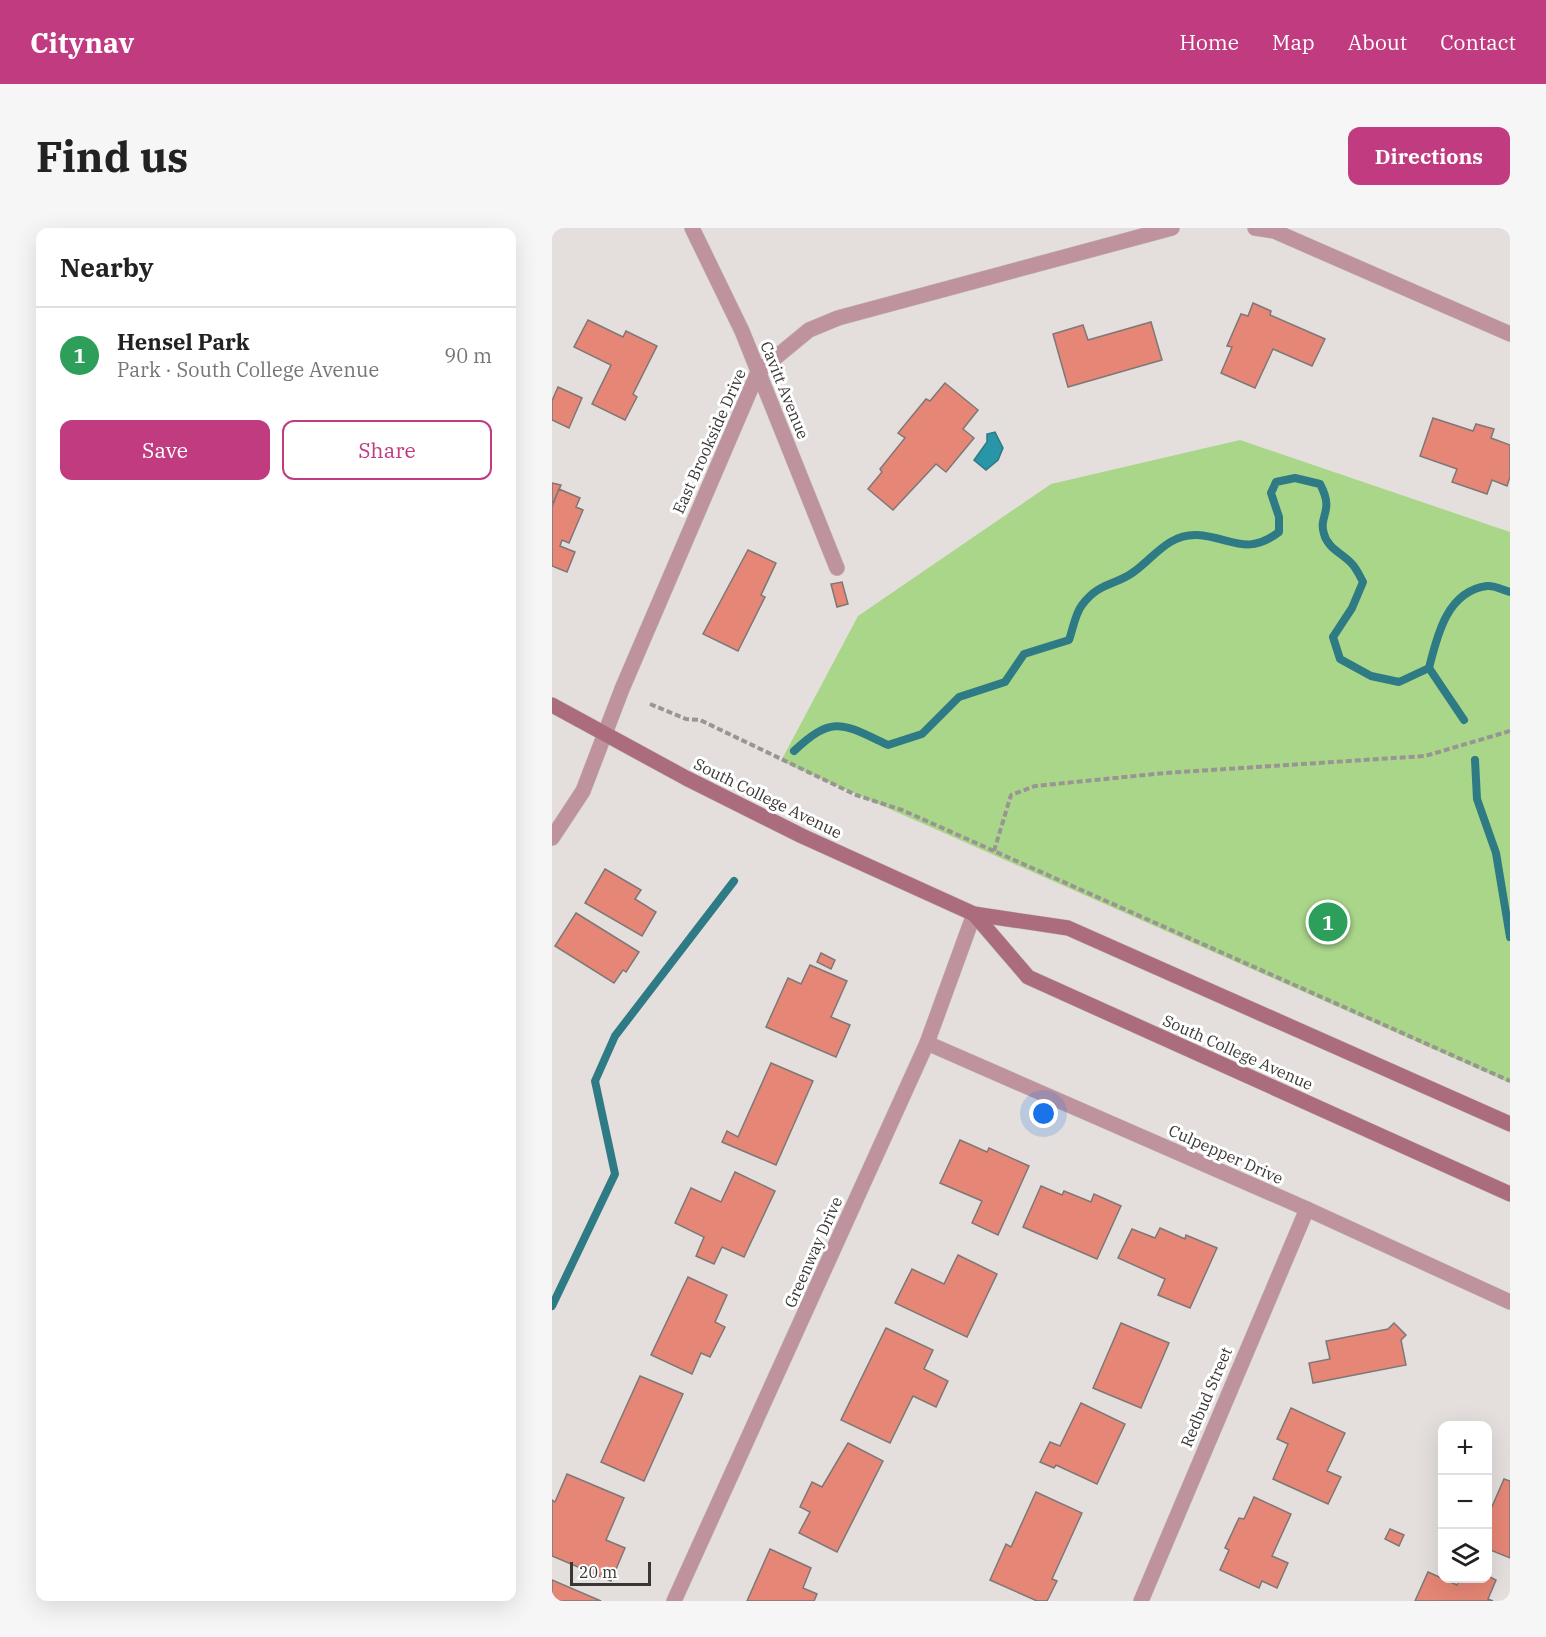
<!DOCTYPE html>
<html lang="en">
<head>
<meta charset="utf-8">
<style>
  :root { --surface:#fff; --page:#f6f6f6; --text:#222; --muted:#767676; --line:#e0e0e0; --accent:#c03b7f }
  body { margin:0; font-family:"IBM Plex Serif",serif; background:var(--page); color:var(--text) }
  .controls { position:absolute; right:18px; bottom:18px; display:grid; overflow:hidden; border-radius:12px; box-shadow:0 6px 24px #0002 }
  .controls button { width:54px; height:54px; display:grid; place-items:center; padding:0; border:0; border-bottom:2px solid var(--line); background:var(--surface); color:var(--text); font:30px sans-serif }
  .scale { position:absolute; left:18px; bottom:15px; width:81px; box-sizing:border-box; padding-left:6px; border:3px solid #393736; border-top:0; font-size:16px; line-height:21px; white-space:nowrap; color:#393736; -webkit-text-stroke:4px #fff; paint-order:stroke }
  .you { position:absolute; left:492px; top:886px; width:21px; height:21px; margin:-15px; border:4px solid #fff; border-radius:50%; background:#1a73e8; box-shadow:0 0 0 9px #1a73e833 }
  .badge { display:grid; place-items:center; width:39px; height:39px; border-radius:50%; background:var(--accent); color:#fff; font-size:20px; font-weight:700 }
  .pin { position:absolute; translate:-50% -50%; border:3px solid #fff; box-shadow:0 2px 6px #0006 }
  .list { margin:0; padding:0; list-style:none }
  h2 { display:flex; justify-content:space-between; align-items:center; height:78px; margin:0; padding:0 24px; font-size:26px }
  h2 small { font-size:20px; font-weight:400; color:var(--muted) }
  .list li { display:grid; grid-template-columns:39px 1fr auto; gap:18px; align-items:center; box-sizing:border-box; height:96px; padding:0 24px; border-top:2px solid var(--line) }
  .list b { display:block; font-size:22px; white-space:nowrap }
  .list p { margin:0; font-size:20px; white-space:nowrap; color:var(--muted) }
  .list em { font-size:20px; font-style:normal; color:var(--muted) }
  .actions { display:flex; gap:12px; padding:18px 24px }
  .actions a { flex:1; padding:14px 0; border:2px solid var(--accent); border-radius:12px; text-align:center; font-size:21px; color:var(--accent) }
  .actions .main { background:var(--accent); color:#fff }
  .icon { flex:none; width:33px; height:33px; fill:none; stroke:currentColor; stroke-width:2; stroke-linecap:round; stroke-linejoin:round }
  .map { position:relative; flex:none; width:958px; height:1373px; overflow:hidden; border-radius:12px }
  header { display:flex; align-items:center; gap:36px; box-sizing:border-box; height:84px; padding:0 30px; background:var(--accent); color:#fff }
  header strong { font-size:28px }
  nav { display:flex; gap:33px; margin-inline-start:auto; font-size:21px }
  .intro { display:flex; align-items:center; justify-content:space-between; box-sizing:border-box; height:144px; padding:0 36px }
  h1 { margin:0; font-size:42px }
  .button { padding:15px 27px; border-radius:12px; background:var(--accent); color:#fff; font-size:21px; font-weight:700 }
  main { display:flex; gap:36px; padding:0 36px }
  aside { flex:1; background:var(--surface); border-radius:12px; box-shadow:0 6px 24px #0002 }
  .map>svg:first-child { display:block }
  .green { fill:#a9d689 }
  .water { fill:#2996a7; stroke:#2e7a85; stroke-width:1.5 }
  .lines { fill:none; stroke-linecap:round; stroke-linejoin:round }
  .stream { stroke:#2e7a85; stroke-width:8 }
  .building { fill:#e68676; stroke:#7d7877; stroke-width:1.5 }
  .street-casing { stroke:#c2bdbb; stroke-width:16 }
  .secondary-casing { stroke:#c2bdbb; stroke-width:16 }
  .path { stroke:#999593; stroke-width:4; stroke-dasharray:6 3; stroke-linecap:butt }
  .street { stroke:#be939d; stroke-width:15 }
  .secondary { stroke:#ab6d7d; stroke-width:15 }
  .labels { text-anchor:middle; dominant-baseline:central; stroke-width:6; stroke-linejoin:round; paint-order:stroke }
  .street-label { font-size:16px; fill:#393736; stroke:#fff }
</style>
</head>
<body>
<header>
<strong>Citynav</strong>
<nav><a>Home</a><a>Map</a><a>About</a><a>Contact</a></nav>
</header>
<div class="intro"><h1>Find us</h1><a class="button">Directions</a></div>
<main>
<aside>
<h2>Nearby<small></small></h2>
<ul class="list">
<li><span class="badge" style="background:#2e9e5b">1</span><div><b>Hensel Park</b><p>Park · South College Avenue</p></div><em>90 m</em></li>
</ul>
<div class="actions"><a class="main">Save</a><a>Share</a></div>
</aside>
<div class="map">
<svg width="958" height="1373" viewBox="0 0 958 1373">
  <rect width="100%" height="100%" fill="#e4dfdc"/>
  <path class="green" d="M688,212L958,304V855L229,533L306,388L499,256Z"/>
  <path class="water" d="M443,204L451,220L446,232L434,242L422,232L435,214V206Z"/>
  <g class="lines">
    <g class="stream">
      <path d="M877,440L912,492"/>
      <path d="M242,523C281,486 291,496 336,517L370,506L407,469L453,454L472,426L517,412C521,401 523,386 530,377C548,353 564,358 583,343C603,328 617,306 645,307C679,309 694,329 727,304V289L719,265L724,254L743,250L768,256C783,284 766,287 772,306C776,321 792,326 801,337C805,342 808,348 811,354L800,380L781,409L788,431L819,448L847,454L877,440C885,408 895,363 935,358C942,357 951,362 958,364"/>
      <path d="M923,532L925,571L944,625L958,709"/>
      <path d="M0,1078L63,946L43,853L63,808L182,653"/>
    </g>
  </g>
  <g class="building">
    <path d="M701,75L719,83L718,87L773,111L760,138L721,121L703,160L669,145L680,119L675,118L689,86L696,88Z"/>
    <path d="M36,92L71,109L74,103L105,118L81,166L85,169L73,192L40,176L59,137L22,119Z"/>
    <path d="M599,94L610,132L516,159L501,106L531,97L536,112Z"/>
    <path d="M393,155L426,182L411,201L422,210L394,244L384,236L341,282L316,261L330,244L328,241L353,210L346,205L374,171L378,173Z"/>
    <path d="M6,159L30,170L17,200L0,192V173Z"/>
    <path d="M881,190L921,203L924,196L942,201L939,210L958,217V249L955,258L940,252L935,266L900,254L905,241L868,228Z"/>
    <path d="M0,255L9,257L1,275H0Z"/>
    <path d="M7,261L28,270L24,279L31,282L17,315L10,312L8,318L23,324L15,344L0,338V279Z"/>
    <path d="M196,322L224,335L209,367L213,369L186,423L151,406Z"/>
    <path d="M290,354L296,376L285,379L279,356Z"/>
    <path d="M53,641L89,662L83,671L104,684L90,708L33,675Z"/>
    <path d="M24,685L87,724L74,744L71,742L62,755L3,718Z"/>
    <path d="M269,725L283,732L279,741L265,734Z"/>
    <path d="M258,737L295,753L279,789L298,797L284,829L214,799L236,750L249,756Z"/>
    <path d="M219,835L261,853L224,937L170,914L175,903L186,909Z"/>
    <path d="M408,912L435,924L437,920L477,938L446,1007L420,995L430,973L388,955Z"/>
    <path d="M183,944L223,963L192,1029L170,1019L162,1036L144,1028L152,1009L123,995L139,960L169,974Z"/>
    <path d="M489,958L510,967L512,963L539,974L542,966L569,978L545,1031L471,999Z"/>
    <path d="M608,1000L633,1011L634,1007L665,1020L638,1080L606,1067L613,1051L566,1030L580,1001L603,1010Z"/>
    <path d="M406,1027L445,1046L415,1109L343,1075L360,1041L392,1056Z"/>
    <path d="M136,1049L175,1067L163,1094L173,1099L158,1129L149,1125L140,1146L99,1127Z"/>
    <path d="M569,1095L617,1115L589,1180L541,1160Z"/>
    <path d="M842,1095L854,1107L849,1112L854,1137L761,1155L757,1135L778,1131L774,1113L836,1101Z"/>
    <path d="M334,1100L381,1122L372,1141L396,1153L384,1179L361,1168L338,1215L289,1192Z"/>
    <path d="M88,1148L131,1166L92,1253L49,1234Z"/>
    <path d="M529,1175L573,1196L545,1256L504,1237L502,1240L488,1234L498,1214L508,1218Z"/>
    <path d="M739,1180L793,1205L775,1243L789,1249L776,1276L721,1251L736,1216L725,1211Z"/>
    <path d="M296,1215L331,1233L285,1324L247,1305L258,1284L248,1279L260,1254L270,1259Z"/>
    <path d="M15,1246L72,1270L54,1312L73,1320L59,1353L0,1328V1272L3,1274Z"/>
    <path d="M952,1251L958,1253V1330L936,1321V1288Z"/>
    <path d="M484,1264L530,1285L500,1351L505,1353L495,1373H485L438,1352L454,1316L459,1319Z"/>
    <path d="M702,1269L739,1286L720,1328L736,1335L725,1360L710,1353L707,1360L668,1342L677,1322L673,1320L687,1290L692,1291Z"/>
    <path d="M838,1301L852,1307L847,1318L833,1311Z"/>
    <path d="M218,1321L259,1340L251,1360L265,1366L262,1373H195Z"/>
    <path d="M876,1344L905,1357L908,1350H936V1348L944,1352L936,1371L941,1373H863Z"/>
    <path d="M0,1352L49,1373H0Z"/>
  </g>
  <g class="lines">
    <defs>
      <g id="street">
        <path d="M140,0L190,103L285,340"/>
        <path d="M703,0L722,3L958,106"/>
        <path d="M0,610L31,563L70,461L206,144L257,102L286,90L620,0"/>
        <path d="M375,815L755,981L958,1074"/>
        <path d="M122,1373L375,815L422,686"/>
        <path d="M589,1373L755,981"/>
      </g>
      <g id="secondary">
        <path d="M0,477L134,550L250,608L422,686L516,700L958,896"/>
        <path d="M422,686L476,749L958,966"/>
      </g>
    </defs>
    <use href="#street" class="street-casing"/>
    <use href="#secondary" class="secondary-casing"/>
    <g class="path">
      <path d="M98,476L134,491L148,492L304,567L350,582L958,853"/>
      <path d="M442,623L459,567L483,558L613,545L873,528L958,503"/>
    </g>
    <use href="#street" class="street"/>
    <use href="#secondary" class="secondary"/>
  </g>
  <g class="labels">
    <g class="street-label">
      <text transform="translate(233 162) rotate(68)">Cavitt Avenue</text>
      <text transform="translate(157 213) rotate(-66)">East Brookside Drive</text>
      <text transform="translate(216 570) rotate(26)">South College Avenue</text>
      <text transform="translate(686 824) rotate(24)">South College Avenue</text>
      <text transform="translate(674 926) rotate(24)">Culpepper Drive</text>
      <text transform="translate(261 1024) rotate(-66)">Greenway Drive</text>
      <text transform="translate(654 1169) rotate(-67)">Redbud Street</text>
    </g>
  </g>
</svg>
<div class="controls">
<button>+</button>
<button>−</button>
<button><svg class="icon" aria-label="layers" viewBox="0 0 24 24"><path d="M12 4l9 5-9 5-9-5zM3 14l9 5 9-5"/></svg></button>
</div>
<div class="scale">20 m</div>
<div class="you"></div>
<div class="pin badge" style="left:776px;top:694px;background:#2e9e5b">1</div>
</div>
</main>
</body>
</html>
